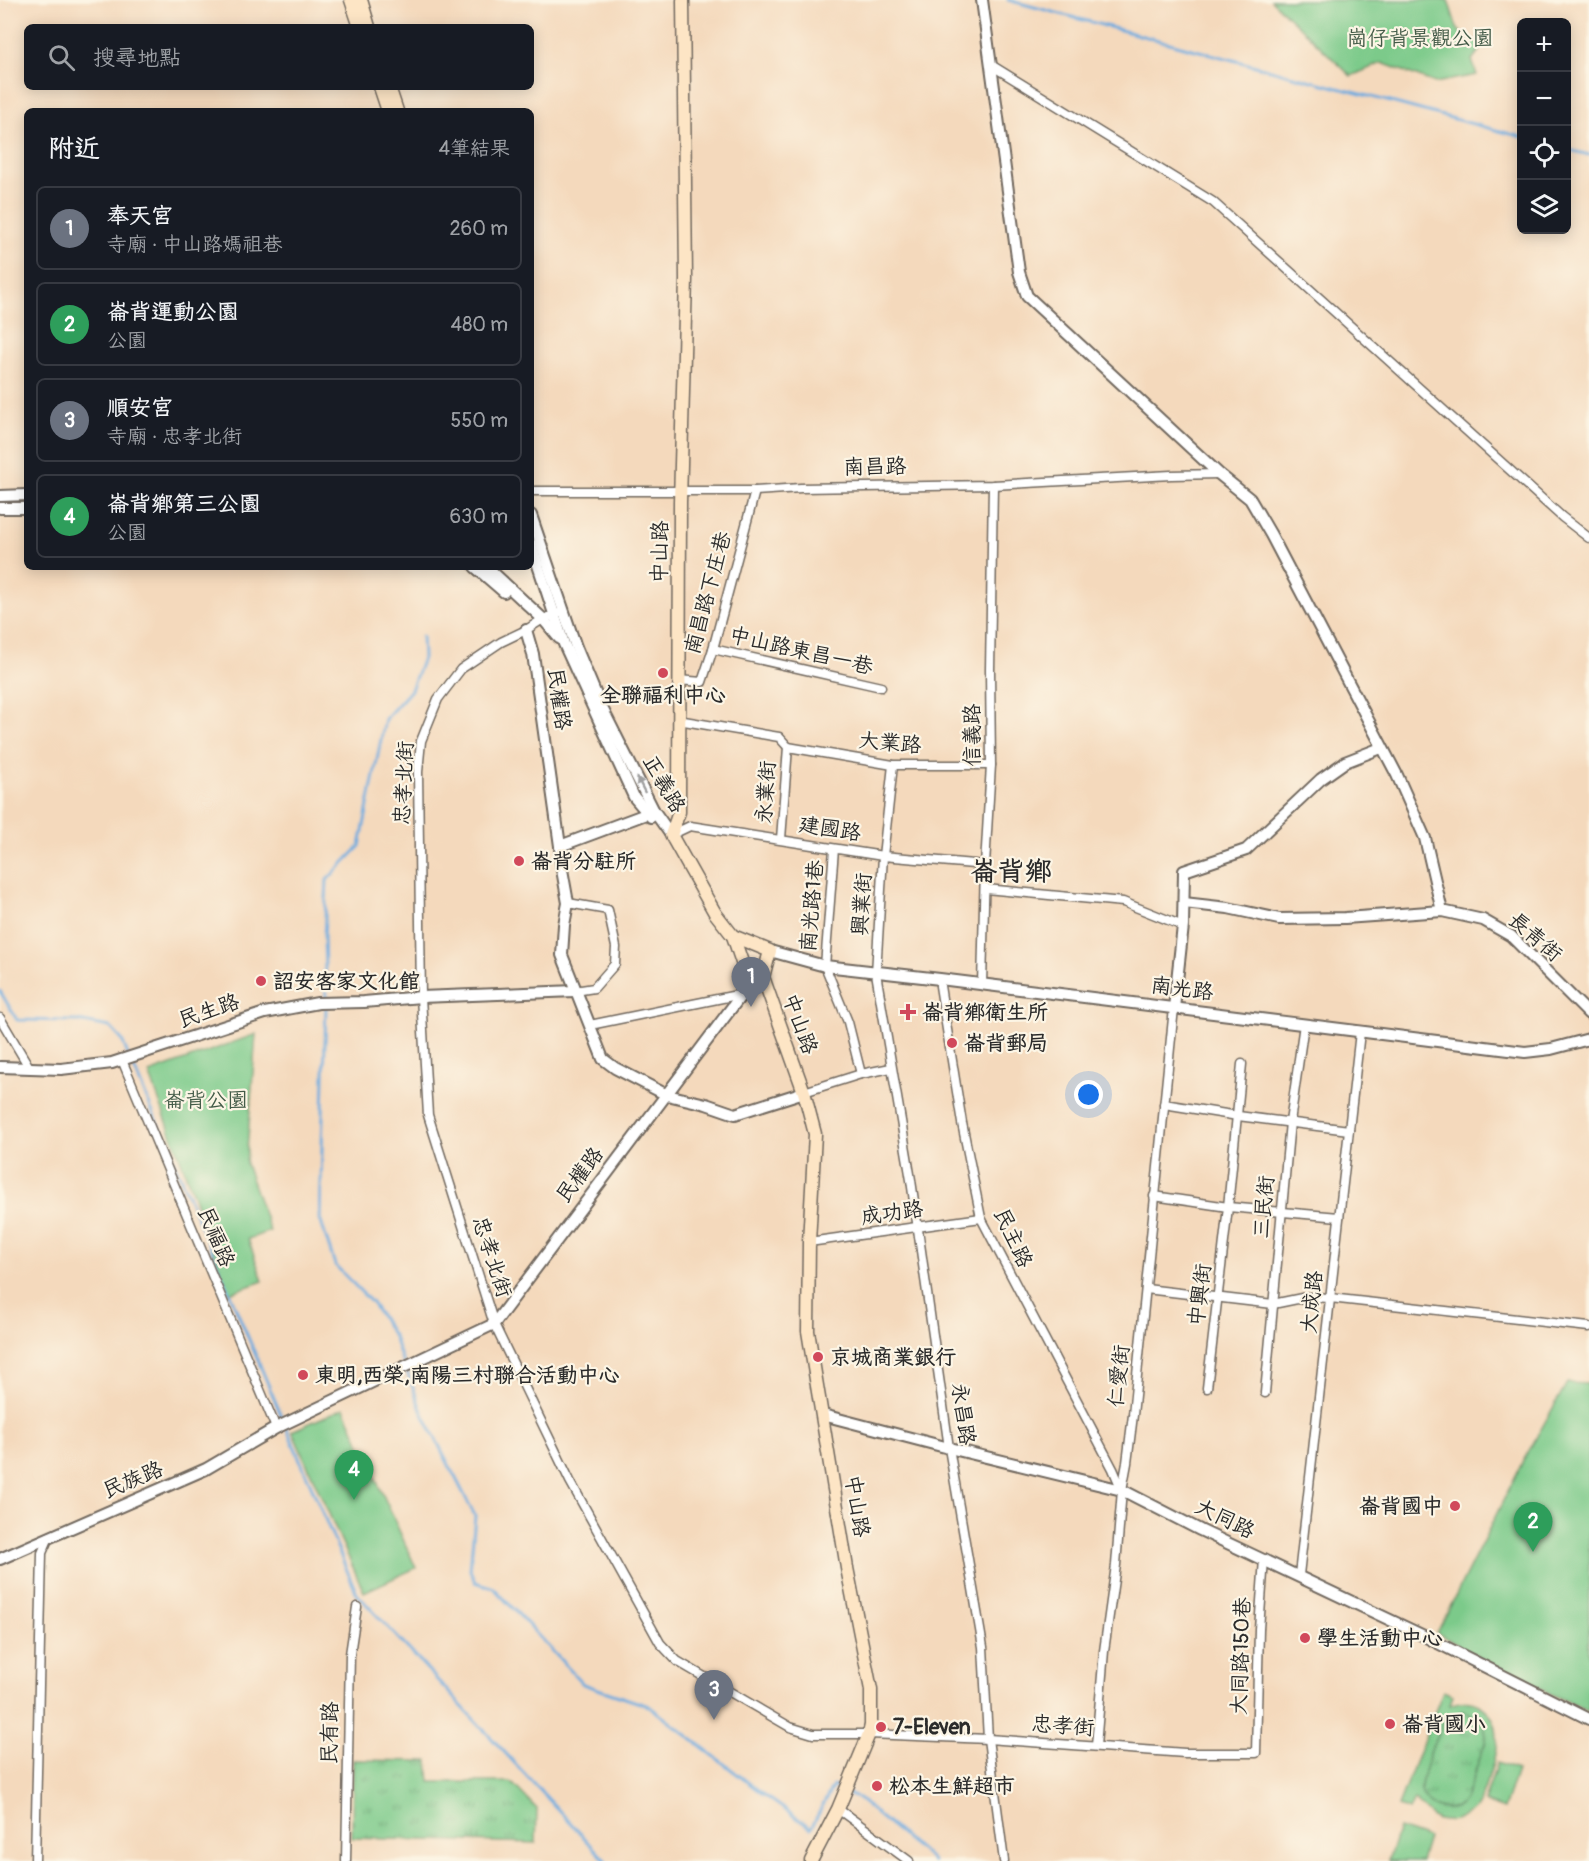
<!DOCTYPE html>
<html lang="zh-TW">
<head>
<meta charset="utf-8">
<style>
  :root { --surface:#171b24; --page:#242831; --text:#f1f3f6; --muted:#9ea1a6; --line:#363941; --accent:#ea580c }
  body { margin:0; font-family:Pangolin,"LXGW WenKai TC",sans-serif; background:var(--page); color:var(--text) }
  .controls { position:absolute; right:18px; top:18px; display:grid; overflow:hidden; border-radius:9px; box-shadow:0 3px 15px #0003 }
  .controls button { width:54px; height:54px; display:grid; place-items:center; padding:0; border:0; border-bottom:2px solid var(--line); background:var(--surface); color:var(--text); font:30px sans-serif }
  .you { position:absolute; left:1089px; top:1095px; width:21px; height:21px; margin:-15px; border:4px solid #fff; border-radius:50%; background:#1a73e8; box-shadow:0 0 0 9px #1a73e833 }
  .badge { display:grid; place-items:center; width:39px; height:39px; border-radius:50%; background:var(--accent); color:#fff; font-size:20px; font-weight:700 }
  .pin { position:absolute; translate:-50% -50px; filter:drop-shadow(0 2px 3px #0008) }
  .pin::after { content:''; position:absolute; top:32px; width:21px; height:18px; background:inherit; clip-path:polygon(0 0,100% 0,50% 100%) }
  .list { margin:0; padding:0; list-style:none }
  h2 { display:flex; justify-content:space-between; align-items:center; height:78px; margin:0; padding:0 24px; font-size:26px }
  h2 small { font-size:20px; font-weight:400; color:var(--muted) }
  .list li { display:grid; grid-template-columns:39px 1fr auto; gap:18px; align-items:center; box-sizing:border-box; height:84px; margin:0 12px 12px; padding:0 12px; border:2px solid var(--line); border-radius:9px }
  .list b { display:block; font-size:22px; white-space:nowrap }
  .list p { margin:0; font-size:20px; white-space:nowrap; color:var(--muted) }
  .list em { font-size:20px; font-style:normal; color:var(--muted) }
  .icon { flex:none; width:33px; height:33px; fill:none; stroke:currentColor; stroke-width:2; stroke-linecap:round; stroke-linejoin:round }
  .map { position:relative; flex:none; width:1589px; height:1861px; overflow:hidden }
  .search { position:absolute; background:var(--surface); box-shadow:0 3px 15px #0003; left:24px; top:24px; width:510px; height:66px; display:flex; align-items:center; gap:15px; box-sizing:border-box; padding:0 21px; border-radius:9px; color:var(--muted); font-size:22px }
  .panel { position:absolute; background:var(--surface); box-shadow:0 3px 15px #0003; left:24px; top:108px; width:510px; height:462px; border-radius:9px }
  .map>svg:first-child { display:block }
  .grass { fill:url(#grass-tufts); stroke:#537a5a; stroke-width:1.5 }
  .park { fill:#7bca8a; stroke:#537a5a; stroke-width:1.5; fill-rule:evenodd }
  .lines { fill:none; stroke-linecap:round; stroke-linejoin:round }
  .stream { stroke:#6caade; stroke-width:3 }
  .minor-casing { stroke:#71685e; stroke-width:11 }
  .tertiary-casing { stroke:#71685e; stroke-width:14 }
  .secondary-casing { stroke:#71685e; stroke-width:15 }
  .minor { stroke:#fff; stroke-width:8 }
  .tertiary { stroke:#fff; stroke-width:10 }
  .secondary { stroke:#fde5c5; stroke-width:12 }
  .oneway { fill:#a0a0a0 }
  .poi-dot { fill:#d1495b; stroke:#fcf5e5; stroke-width:2 }
  .labels { text-anchor:middle; dominant-baseline:central; stroke-width:4.5; stroke-linejoin:round; paint-order:stroke }
  .park-label { font-size:21px; fill:#435b48; stroke:#fcf5e5 }
  .street-label { font-size:21px; fill:#2b2b2b; stroke:#fcf5e5 }
  .poi-label { font-size:21px; font-weight:bold; fill:#2b2b2b; stroke:#fcf5e5; text-anchor:start }
  .district-label { font-size:27px; font-weight:bold; fill:#2b2b2b; stroke:#fcf5e5 }
</style>
</head>
<body>
<div class="map">
<svg width="1589" height="1861" viewBox="0 0 1589 1861">
  <defs>
    <pattern id="grass-tufts" width="24" height="20" patternUnits="userSpaceOnUse" patternTransform="scale(1.5)"><rect width="24" height="20" fill="#7bca8a"/><path d="M3 7l-1-3M5 7V3M7 7l1-3M15 17l-1-3M17 17v-4M19 17l1-3" fill="none" stroke="#65a471"/></pattern>
  </defs>
  <rect width="100%" height="100%" fill="#fcf5e5"/>
  <filter id="ink" filterUnits="userSpaceOnUse"><feTurbulence type="fractalNoise" baseFrequency=".0167" numOctaves="2"/><feDisplacementMap in="SourceGraphic" scale="12" xChannelSelector="R" yChannelSelector="G"/><feConvolveMatrix kernelMatrix="1 2 1 2 8 2 1 2 1" color-interpolation-filters="sRGB"/></filter>
  <filter id="wash" filterUnits="userSpaceOnUse"><feTurbulence type="fractalNoise" baseFrequency=".008" numOctaves="4" result="noise"/><feDisplacementMap in="SourceGraphic" scale="24" xChannelSelector="R" yChannelSelector="G"/><feGaussianBlur stdDeviation="1.35" result="paint"/><feColorMatrix in="noise" values="0 0 0 0 0 0 0 0 0 0 0 0 0 0 0 0 0 1.4 0 .05"/><feComposite in="paint" operator="in"/></filter>
  <g filter="url(#wash)">
    <rect width="100%" height="100%" fill="#f4d9bc"/>
    <g class="grass">
      <path d="M1463,1711C1478,1715 1487,1725 1486,1741L1465,1800C1455,1816 1425,1810 1421,1790C1419,1780 1437,1732 1443,1723C1449,1717 1455,1714 1463,1711Z"/>
      <path d="M353,1760L428,1761L430,1782H511L537,1809L536,1843L352,1838Z"/>
    </g>
    <g class="park">
      <path d="M1271,0H1448L1457,28L1467,40L1479,41V51L1472,60L1477,75L1435,83L1382,63L1351,76Z"/>
      <path d="M256,1034L246,1164L270,1231L248,1239L263,1281L229,1293L149,1073Z"/>
      <path d="M1567,1383L1589,1384V1712L1503,1671L1437,1633L1522,1463Z"/>
      <path d="M344,1408L416,1568L364,1592L292,1431Z"/>
      <path d="M1443,1691L1453,1695L1450,1705C1461,1700 1471,1700 1481,1706C1507,1723 1495,1759 1487,1782C1484,1789 1482,1797 1478,1804C1471,1816 1452,1824 1438,1820C1428,1816 1421,1806 1414,1799L1409,1810L1398,1806ZM1463,1711C1478,1715 1487,1725 1486,1741L1465,1800C1454,1816 1425,1810 1421,1790C1419,1780 1437,1732 1443,1723C1449,1717 1455,1714 1463,1711Z"/>
      <path d="M1497,1763L1517,1770L1504,1809L1484,1802Z"/>
      <path d="M1399,1828L1428,1838L1421,1861H1388Z"/>
    </g>
    <g class="lines">
      <g class="stream">
        <path d="M1008,0L1522,137"/>
        <path d="M1566,149L1589,155"/>
        <path d="M0,991L17,1020L78,1021L110,1027L122,1040L128,1055"/>
        <path d="M326,999L324,937L327,880L360,846L385,719L411,690L423,658L422,636"/>
        <path d="M326,1005L320,1219L335,1265L372,1303L394,1337L403,1363"/>
        <path d="M131,1061L357,1594L606,1861"/>
        <path d="M406,1369L422,1412L475,1516L470,1570L475,1582L494,1588L583,1684L649,1706L767,1797L811,1828L833,1786L842,1790"/>
        <path d="M848,1793L855,1796L933,1861"/>
      </g>
    </g>
  </g>
  <g filter="url(#ink)">
    <g class="lines">
      <defs>
        <g id="minor">
          <path d="M991,65L1213,202L1562,517L1589,538"/>
          <path d="M531,491H755L801,488L993,485L1171,475L1219,474"/>
          <path d="M560,613L543,619L526,630L501,642L461,669L438,699L421,741L418,772L421,997L428,1115L494,1324L570,1481L660,1643L677,1661L790,1727L813,1734H869L988,1739L1185,1753H1256L1259,1629L1264,1559"/>
          <path d="M713,649L881,687"/>
          <path d="M678,680L702,682L713,649L755,491"/>
          <path d="M678,720L779,737L788,747"/>
          <path d="M788,747L893,765H991"/>
          <path d="M893,765L883,856L876,973L911,1180L949,1448L983,1647L988,1739L1004,1861"/>
          <path d="M671,835L690,826L883,856L985,865"/>
          <path d="M781,839L788,747"/>
          <path d="M834,849L825,966L848,1022L861,1074"/>
          <path d="M986,889L1123,902L1183,926"/>
          <path d="M568,903L608,910L616,947L615,964L594,988L575,991"/>
          <path d="M940,979V986L962,1123L981,1218L1113,1469L1122,1490"/>
          <path d="M982,985L985,865L991,765L990,670L993,485"/>
          <path d="M0,1018L29,1067"/>
          <path d="M590,1025L742,994"/>
          <path d="M122,1060L276,1428"/>
          <path d="M804,1092L861,1074L891,1068"/>
          <path d="M1164,1104L1238,1116L1349,1130"/>
          <path d="M1154,1196L1228,1207L1339,1217"/>
          <path d="M809,1242L981,1218"/>
          <path d="M1146,1289L1273,1304L1307,1297L1330,1298L1589,1327"/>
          <path d="M1207,1388L1228,1207L1242,1064"/>
          <path d="M1265,1393L1290,1122L1304,1024"/>
          <path d="M1299,1575L1360,1032"/>
          <path d="M1096,1746L1104,1651L1116,1565L1122,1490L1127,1463L1133,1415L1174,1008"/>
          <path d="M838,1809L909,1861"/>
          <path d="M35,1861L42,1553L49,1537"/>
          <path d="M346,1861L350,1654L357,1607"/>
        </g>
        <g id="tertiary">
          <path d="M982,0L1019,272L1027,296L1219,474L1250,499L1271,535L1397,775L1425,838L1442,911"/>
          <path d="M0,496L27,495"/>
          <path d="M0,508H27"/>
          <path d="M531,515L576,647L599,702L654,811L671,835"/>
          <path d="M531,544L564,644L634,797L651,817"/>
          <path d="M475,567L504,592"/>
          <path d="M487,567L543,619L559,638"/>
          <path d="M526,630L533,654L560,846"/>
          <path d="M654,811L560,846L561,864L568,903L564,925L562,955L603,1059L615,1068L667,1095L706,1104L735,1114L804,1092"/>
          <path d="M1184,903L1228,908L1279,919L1345,918L1442,911L1483,920L1511,936L1589,1014"/>
          <path d="M770,951L825,966L940,979L1525,1052L1551,1049L1589,1039"/>
          <path d="M1174,1008L1183,926L1184,871L1246,850L1321,779L1345,762L1381,748"/>
          <path d="M0,1067L61,1069L112,1063L265,1013L318,1003L364,1002L421,997L575,991"/>
          <path d="M823,1415L949,1448L1122,1490L1200,1530L1426,1637L1589,1719"/>
          <path d="M0,1559L206,1469L276,1428L494,1324L742,994L748,980"/>
        </g>
        <g id="secondary">
          <path d="M351,0L360,27"/>
          <path d="M361,0L369,27"/>
          <path d="M683,0L686,279L680,502L679,812L671,835L715,913L733,936L748,980L763,977"/>
          <path d="M380,87L388,111"/>
          <path d="M389,87L397,111"/>
          <path d="M733,936L770,951L763,977"/>
          <path d="M763,977L804,1092L815,1134L809,1242L808,1331L847,1568L871,1690V1725L869,1734L838,1809L811,1861"/>
        </g>
      </defs>
      <use href="#minor" class="minor-casing"/>
      <use href="#tertiary" class="tertiary-casing"/>
      <use href="#secondary" class="secondary-casing"/>
      <use href="#minor" class="minor"/>
      <use href="#tertiary" class="tertiary"/>
      <use href="#secondary" class="secondary"/>
    </g>
    <defs><path id="oneway-solid" d="M-6-.8H1V-3.2L6.5 0L1 3.2V.8H-6Z" transform="scale(1.5)"/></defs>
    <use class="oneway" href="#oneway-solid" transform="translate(641 785) rotate(-117)"/>
  </g>
  <g class="poi-dot">
    <circle cx="663" cy="673" r="6"/>
    <circle cx="519" cy="861" r="6"/>
    <circle cx="261" cy="981" r="6"/>
    <path d="M905 1003h6v6h6v6h-6v6h-6v-6h-6v-6h6z"/>
    <circle cx="952" cy="1043" r="6"/>
    <circle cx="818" cy="1357" r="6"/>
    <circle cx="303" cy="1375" r="6"/>
    <circle cx="1455" cy="1506" r="6"/>
    <circle cx="1305" cy="1638" r="6"/>
    <circle cx="1390" cy="1724" r="6"/>
    <circle cx="881" cy="1727" r="6"/>
    <circle cx="877" cy="1786" r="6"/>
  </g>
  <g class="labels">
    <g class="park-label">
      <text x="1420" y="38">崗仔背景觀公園</text>
      <text x="206" y="1100">崙背公園</text>
    </g>
    <g class="street-label">
      <text transform="translate(875 467) rotate(-1)">南昌路</text>
      <text transform="translate(660 552) rotate(-89)">中山路</text>
      <text transform="translate(708 593) rotate(-75)">南昌路下庄巷</text>
      <text transform="translate(801 651) rotate(13)">中山路東昌一巷</text>
      <text transform="translate(559 699) rotate(82)">民權路</text>
      <text transform="translate(972 735) rotate(-90)">信義路</text>
      <text transform="translate(890 743) rotate(5)">大業路</text>
      <text transform="translate(404 783) rotate(-87)">忠孝北街</text>
      <text transform="translate(664 784) rotate(60)">正義路</text>
      <text transform="translate(766 792) rotate(-86)">永業街</text>
      <text transform="translate(830 829) rotate(9)">建國路</text>
      <text transform="translate(862 904) rotate(-86)">興業街</text>
      <text transform="translate(812 906) rotate(-85)">南光路1巷</text>
      <text transform="translate(1535 937) rotate(41)">長青街</text>
      <text transform="translate(1182 989) rotate(7)">南光路</text>
      <text transform="translate(209 1011) rotate(-19)">民生路</text>
      <text transform="translate(800 1024) rotate(70)">中山路</text>
      <text transform="translate(580 1175) rotate(-53)">民權路</text>
      <text transform="translate(1264 1207) rotate(-85)">三民街</text>
      <text transform="translate(892 1213) rotate(-8)">成功路</text>
      <text transform="translate(216 1237) rotate(67)">民福路</text>
      <text transform="translate(1013 1238) rotate(65)">民主路</text>
      <text transform="translate(492 1257) rotate(72)">忠孝北街</text>
      <text transform="translate(1200 1295) rotate(-83)">中興街</text>
      <text transform="translate(1312 1302) rotate(-84)">大成路</text>
      <text transform="translate(1119 1376) rotate(-84)">仁愛街</text>
      <text transform="translate(963 1414) rotate(82)">永昌路</text>
      <text transform="translate(133 1480) rotate(-23)">民族路</text>
      <text transform="translate(857 1506) rotate(81)">中山路</text>
      <text transform="translate(1225 1519) rotate(26)">大同路</text>
      <text transform="translate(1241 1656) rotate(-88)">大同路150巷</text>
      <text transform="translate(1063 1726) rotate(4)">忠孝街</text>
      <text transform="translate(330 1733) rotate(-89)">民有路</text>
    </g>
    <g class="poi-label">
      <text x="663" y="695" text-anchor="middle">全聯福利中心</text>
      <text x="531" y="861">崙背分駐所</text>
      <text x="273" y="981">詔安客家文化館</text>
      <text x="922" y="1012">崙背鄉衛生所</text>
      <text x="964" y="1043">崙背郵局</text>
      <text x="830" y="1357">京城商業銀行</text>
      <text x="315" y="1375">東明,西榮,南陽三村聯合活動中心</text>
      <text x="1443" y="1506" text-anchor="end">崙背國中</text>
      <text x="1317" y="1638">學生活動中心</text>
      <text x="1402" y="1724">崙背國小</text>
      <text x="893" y="1727">7-Eleven</text>
      <text x="889" y="1786">松本生鮮超市</text>
    </g>
    <g class="district-label">
      <text x="1011" y="871">崙背鄉</text>
    </g>
  </g>
</svg>
<div class="controls">
<button>+</button>
<button>−</button>
<button><svg class="icon" aria-label="locate" viewBox="0 0 24 24"><circle cx="12" cy="12" r="6"/><path d="M12 2v4M12 18v4M2 12h4M18 12h4"/></svg></button>
<button><svg class="icon" aria-label="layers" viewBox="0 0 24 24"><path d="M12 4l9 5-9 5-9-5zM3 14l9 5 9-5"/></svg></button>
</div>
<div class="you"></div>
<div class="pin badge" style="left:751px;top:1007px;background:#6b7280">1</div>
<div class="pin badge" style="left:1533px;top:1552px;background:#2e9e5b">2</div>
<div class="pin badge" style="left:714px;top:1720px;background:#6b7280">3</div>
<div class="pin badge" style="left:354px;top:1500px;background:#2e9e5b">4</div>
<div class="search"><svg class="icon" aria-label="search" viewBox="0 0 24 24"><circle cx="10" cy="10" r="6"/><path d="M15 15l6 6"/></svg>搜尋地點</div>
<section class="panel">
<h2>附近<small>4筆結果</small></h2>
<ul class="list">
<li><span class="badge" style="background:#6b7280">1</span><div><b>奉天宮</b><p>寺廟 · 中山路媽祖巷</p></div><em>260 m</em></li>
<li><span class="badge" style="background:#2e9e5b">2</span><div><b>崙背運動公園</b><p>公園</p></div><em>480 m</em></li>
<li><span class="badge" style="background:#6b7280">3</span><div><b>順安宮</b><p>寺廟 · 忠孝北街</p></div><em>550 m</em></li>
<li><span class="badge" style="background:#2e9e5b">4</span><div><b>崙背鄉第三公園</b><p>公園</p></div><em>630 m</em></li>
</ul>
</section>
</div>
</body>
</html>
